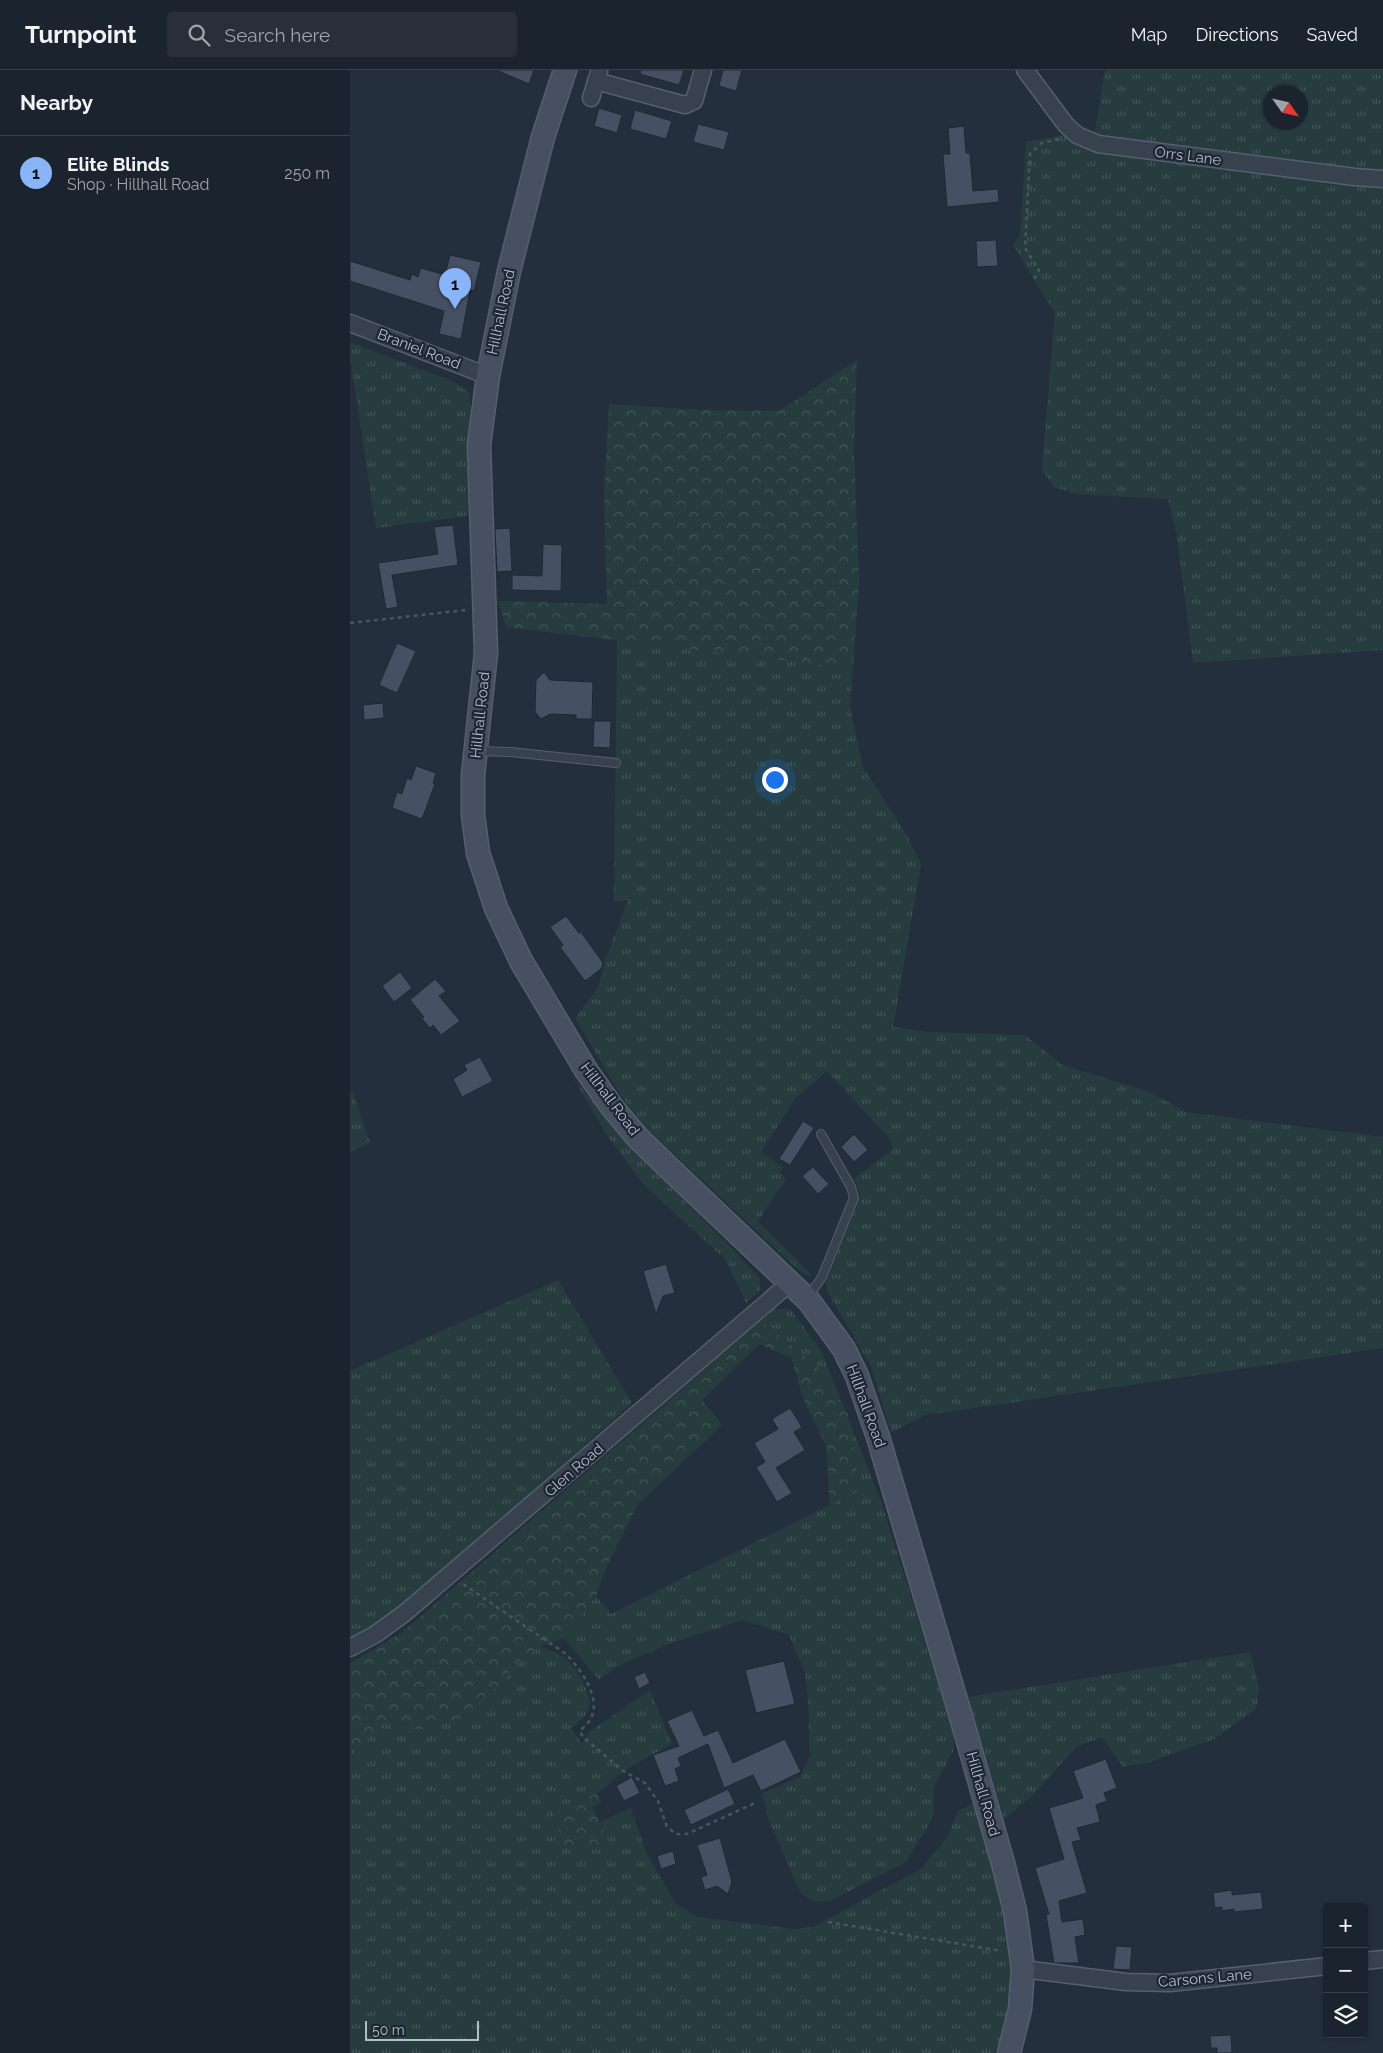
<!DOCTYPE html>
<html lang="en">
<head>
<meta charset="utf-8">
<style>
  :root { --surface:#1b232e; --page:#282f3a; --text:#f1f3f6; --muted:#a0a4aa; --line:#39404a; --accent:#8ab4f8 }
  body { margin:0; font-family:Raleway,sans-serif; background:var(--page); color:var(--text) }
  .controls { position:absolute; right:15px; bottom:15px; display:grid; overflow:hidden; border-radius:5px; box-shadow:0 1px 4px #0004 }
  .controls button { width:45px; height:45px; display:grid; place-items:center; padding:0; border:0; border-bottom:1px solid var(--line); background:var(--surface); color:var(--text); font:25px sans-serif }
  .compass { position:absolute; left:913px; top:15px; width:45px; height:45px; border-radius:50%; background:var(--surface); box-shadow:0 1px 4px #0004; rotate:124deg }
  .scale { position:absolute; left:15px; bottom:12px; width:114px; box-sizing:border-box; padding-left:5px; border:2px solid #b4bcc9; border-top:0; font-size:14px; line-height:18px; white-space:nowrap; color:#b4bcc9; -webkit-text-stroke:4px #1d2633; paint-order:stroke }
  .you { position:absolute; left:424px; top:709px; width:18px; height:18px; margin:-12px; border:4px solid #fff; border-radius:50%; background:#1a73e8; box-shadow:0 0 0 8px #1a73e833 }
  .badge { display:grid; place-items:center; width:32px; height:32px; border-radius:50%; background:var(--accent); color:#111; font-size:16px; font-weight:700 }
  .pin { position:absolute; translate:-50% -41px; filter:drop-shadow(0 1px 2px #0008) }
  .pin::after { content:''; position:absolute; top:26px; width:18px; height:15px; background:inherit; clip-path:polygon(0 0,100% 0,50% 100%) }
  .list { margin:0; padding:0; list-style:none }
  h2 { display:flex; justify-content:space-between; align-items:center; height:65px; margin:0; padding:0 20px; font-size:21px }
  h2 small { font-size:16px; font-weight:400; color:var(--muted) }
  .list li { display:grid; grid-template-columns:32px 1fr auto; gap:15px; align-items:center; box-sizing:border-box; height:75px; padding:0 20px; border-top:1px solid var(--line) }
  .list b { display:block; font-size:19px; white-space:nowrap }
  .list p { margin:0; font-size:16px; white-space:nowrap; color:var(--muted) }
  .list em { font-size:16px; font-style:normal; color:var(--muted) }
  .icon { flex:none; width:28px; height:28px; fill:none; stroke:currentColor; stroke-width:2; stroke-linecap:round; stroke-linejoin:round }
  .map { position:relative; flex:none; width:1033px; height:1983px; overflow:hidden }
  header { display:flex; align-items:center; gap:30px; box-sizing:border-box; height:70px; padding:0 25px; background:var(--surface); border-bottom:1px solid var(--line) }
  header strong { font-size:24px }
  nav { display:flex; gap:28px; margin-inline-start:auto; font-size:18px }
  .search { width:350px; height:45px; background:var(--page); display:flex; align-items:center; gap:12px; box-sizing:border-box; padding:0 18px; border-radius:5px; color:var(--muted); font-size:19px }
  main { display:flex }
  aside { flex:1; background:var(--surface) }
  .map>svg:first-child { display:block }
  .grass { fill:url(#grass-tufts); fill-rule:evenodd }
  .forest { fill:url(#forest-crowns) }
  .building { fill:#455162; stroke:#1f2835 }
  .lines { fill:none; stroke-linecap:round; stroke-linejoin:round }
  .service-casing { stroke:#565f6c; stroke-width:10 }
  .minor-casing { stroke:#565f6c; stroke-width:19 }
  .secondary-casing { stroke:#565f6c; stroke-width:25 }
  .path { stroke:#44595c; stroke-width:2.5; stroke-dasharray:4 4; stroke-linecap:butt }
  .service { stroke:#38414e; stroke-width:8 }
  .minor { stroke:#38414e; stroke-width:16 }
  .secondary { stroke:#465061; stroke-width:22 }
  .labels { text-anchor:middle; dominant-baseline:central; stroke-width:4.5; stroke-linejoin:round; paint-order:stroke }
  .street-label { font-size:15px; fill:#b4bcc9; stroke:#1d2633 }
</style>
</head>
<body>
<header>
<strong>Turnpoint</strong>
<div class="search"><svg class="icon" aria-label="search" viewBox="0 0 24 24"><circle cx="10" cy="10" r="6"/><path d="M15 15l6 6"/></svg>Search here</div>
<nav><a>Map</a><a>Directions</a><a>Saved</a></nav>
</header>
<main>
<aside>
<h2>Nearby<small></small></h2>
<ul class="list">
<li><span class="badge">1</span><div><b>Elite Blinds</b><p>Shop · Hillhall Road</p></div><em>250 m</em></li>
</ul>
</aside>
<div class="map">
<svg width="1033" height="1983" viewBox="0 0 1033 1983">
  <defs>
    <pattern id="grass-tufts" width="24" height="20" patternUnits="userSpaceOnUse" patternTransform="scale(1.25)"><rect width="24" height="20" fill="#263c3f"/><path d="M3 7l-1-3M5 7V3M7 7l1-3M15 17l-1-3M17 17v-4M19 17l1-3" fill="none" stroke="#435659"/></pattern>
    <pattern id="forest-crowns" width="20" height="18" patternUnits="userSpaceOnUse" patternTransform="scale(1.25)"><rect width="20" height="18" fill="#263c3f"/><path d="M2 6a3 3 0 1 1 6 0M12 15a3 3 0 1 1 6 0" fill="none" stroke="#435659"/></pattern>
  </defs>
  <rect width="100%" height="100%" fill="#242f3e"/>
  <g class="grass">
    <path d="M755,0H1033V104L744,67ZM921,22H951V52H921Z"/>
    <path d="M714,65L756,84L1033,117V580L843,593L827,466L818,429L726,424L704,417L692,400L705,243L663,175L670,164L676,72Z"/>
    <path d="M0,272L104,312L119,322L121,345L118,446L26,458L0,288Z"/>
    <path d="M267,570L503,599L500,637L513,697L556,764L571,794L543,957L579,962L675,965L712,995L800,1022L836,1042L1033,1067V1278L575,1345L541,1363L521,1296L478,1223L476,1213L511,1126L504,1108L543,1080L539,1068L477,1001L445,1029L411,1082L433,1097L429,1103L436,1109L408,1151L463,1206L452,1203L295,1057L271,1026L225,948L248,918L256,888L278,830L264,831Z"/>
    <path d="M223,1007C249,1040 276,1072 306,1102C340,1138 377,1171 410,1209V1221L396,1233L376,1190L294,1115L256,1064Z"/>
    <path d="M3,1022L20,1073L0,1082V1023Z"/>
    <path d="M208,1210L282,1333L63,1527L21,1560L0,1571V1301Z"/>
    <path d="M422,1239H440L471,1280L531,1431L603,1663L604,1680L586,1712L583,1724L584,1743L580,1753L556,1792L480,1831C466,1833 461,1831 450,1822L416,1743L417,1739L411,1724L450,1707L460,1686L458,1631L455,1603L439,1565L392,1550L316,1575L268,1596L249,1610L214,1568L246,1526L261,1544L510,1420L497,1345L466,1295L411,1251Z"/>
    <path d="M190,1576C197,1579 206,1582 212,1586C226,1595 244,1625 238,1641C235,1648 226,1654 221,1659L232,1674L239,1662L300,1620L322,1674L283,1695L247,1723L203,1743L262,1780L250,1752L281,1738L296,1782L325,1833L347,1847L445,1859L463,1857L571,1799L598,1766L608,1741L624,1733C645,1803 672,1874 659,1948C657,1959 649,1972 644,1983H0V1671L6,1685L31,1649L78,1661L154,1611L163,1595Z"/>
    <path d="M900,1582L909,1618L906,1639L864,1669L800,1692L773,1697L752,1667L726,1677L683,1725L654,1749L618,1627Z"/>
  </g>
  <g class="forest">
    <path d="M507,290L504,381L509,513L503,599L156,557L148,531L257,534L254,422L259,334L355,340L429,341Z"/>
    <path d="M411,1251L466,1295L498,1345L510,1420L480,1435L476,1376L455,1333L441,1288L409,1274L352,1330L372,1355L288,1434L256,1498L246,1526L214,1568L190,1576L163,1595L154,1611L112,1648L78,1661L31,1649L7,1686L0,1671V1593L50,1564Z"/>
    <path d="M247,1723L251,1732L242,1737L263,1780L215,1777L203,1743Z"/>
  </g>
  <g class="building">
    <path d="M146,0H184L179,14Z"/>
    <path d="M291,0H334L329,15L290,4Z"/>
    <path d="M373,0H392L386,21L369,16Z"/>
    <path d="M249,38L272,45L267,63L244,56Z"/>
    <path d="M285,40L322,51L316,69L280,59Z"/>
    <path d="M348,54L379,62L374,80L343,72Z"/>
    <path d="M614,56L616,83H620L623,121L648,119L649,132L597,137L593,84H600L598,58Z"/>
    <path d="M646,170L648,196L627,197L626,171Z"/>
    <path d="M100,185L131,192L124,221L120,220L111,269L89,264L94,241L0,211V191L60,210L62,204L68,207L71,198L95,205Z"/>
    <path d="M103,455L108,495L42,505L48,537L36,539L28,493L88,484L84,457Z"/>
    <path d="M160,458L162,501L147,502L145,459Z"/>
    <path d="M193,474L212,475L211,521L162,520V505L192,506Z"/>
    <path d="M47,573L66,581L47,623L29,615Z"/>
    <path d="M194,602L200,610L243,612L242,649H226V645L200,644L191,649L185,642L186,610Z"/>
    <path d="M33,633L34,648L14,650L13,635Z"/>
    <path d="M244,651H261L260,678L243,677Z"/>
    <path d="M66,696L86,703L83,713L85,714L72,749L42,738L47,722L52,724L57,708L61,710Z"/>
    <path d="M216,846L229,863L231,862L253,893L251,899L235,911L210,877L213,875L200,857Z"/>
    <path d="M50,902L62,918L44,932L32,916Z"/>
    <path d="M85,909L96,921L89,926L110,951L91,965L83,955L80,958L72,949L74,947L60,930Z"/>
    <path d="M130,987L143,1011L112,1027L103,1009L117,1000L114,995Z"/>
    <path d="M453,1051L464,1058L440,1095L429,1089Z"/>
    <path d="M504,1064L518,1080L504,1092L491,1077Z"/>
    <path d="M463,1097L479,1114L468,1124L452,1106Z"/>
    <path d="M316,1194L325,1223L313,1226L306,1244L293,1201Z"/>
    <path d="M440,1338L452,1357L444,1362L455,1380L426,1398L442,1423L427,1432L406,1397L415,1392L404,1373L428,1359L422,1349Z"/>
    <path d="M434,1591L445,1634L406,1643L395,1600Z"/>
    <path d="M295,1602L300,1613L289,1619L284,1607Z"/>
    <path d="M342,1640L354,1666L368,1660L383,1693L435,1669L451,1702L411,1721L403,1705L374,1718L358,1674L328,1688L331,1696L325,1699L329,1711L315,1716L303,1685L329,1676L317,1651Z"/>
    <path d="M756,1689L767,1718L754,1723L757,1731L746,1735L750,1752L727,1758L731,1770L722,1772L737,1823L709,1831L712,1852L733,1849L735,1865L725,1867L729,1893H704L696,1845L699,1844L685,1798L714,1789L699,1738L733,1728L723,1701Z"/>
    <path d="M282,1707L290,1723L274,1731L266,1716Z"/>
    <path d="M378,1719L385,1734L341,1755L334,1740Z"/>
    <path d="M370,1768L382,1812L378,1824L367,1816L355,1820L351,1807L357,1805L347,1775Z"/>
    <path d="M323,1781L326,1794L311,1799L307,1786Z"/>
    <path d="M882,1820V1825L911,1822L913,1839L884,1842V1839L872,1841V1837L865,1838L863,1823Z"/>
    <path d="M766,1876L782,1877L780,1900L763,1899Z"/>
    <path d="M881,1965L882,1983H867V1978H861L860,1966Z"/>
  </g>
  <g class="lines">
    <defs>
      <g id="service">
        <path d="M128,681L160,682L266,693"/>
        <path d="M458,1227L472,1207L504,1128L501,1117L471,1064"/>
      </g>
      <g id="minor">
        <path d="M675,0L716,55L727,65L748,74L1005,107L1033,109"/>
        <path d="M246,11L335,35L344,31L353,0"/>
        <path d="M241,28L249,2"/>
        <path d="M0,253L138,306"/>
        <path d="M0,1578L26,1564L56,1542L441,1212"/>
        <path d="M1014,1891L1033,1889"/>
        <path d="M673,1899L776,1912L820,1913L977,1896"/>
      </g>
      <path id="secondary" d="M215,0L193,67L159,201L138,306L129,375L136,583L123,705V745L128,783L146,838L171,891L236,1000L262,1037L288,1068L318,1097L459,1231L494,1279L507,1306L528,1367L611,1647L653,1793L665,1841L673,1899L670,1939L659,1983"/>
    </defs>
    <use href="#service" class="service-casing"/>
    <use href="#minor" class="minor-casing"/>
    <use href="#secondary" class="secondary-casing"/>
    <g class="path">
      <path d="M684,209L689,200L675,178L680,84L692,73L709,69"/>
      <path d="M0,553L116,540"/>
      <path d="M113,1514L216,1584C230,1599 250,1625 242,1646C240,1652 234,1657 230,1661L233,1667L273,1701L295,1713L308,1731L317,1757L326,1764H337L405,1733"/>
      <path d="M478,1852L652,1881"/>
    </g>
    <use href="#service" class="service"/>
    <use href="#minor" class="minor"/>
    <use href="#secondary" class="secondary"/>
  </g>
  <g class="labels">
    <g class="street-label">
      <text transform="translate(838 86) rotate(7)">Orrs Lane</text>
      <text transform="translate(151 242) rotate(-78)">Hillhall Road</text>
      <text transform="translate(69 279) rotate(21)">Braniel Road</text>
      <text transform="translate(130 645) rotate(-84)">Hillhall Road</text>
      <text transform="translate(260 1029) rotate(53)">Hillhall Road</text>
      <text transform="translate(516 1336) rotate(70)">Hillhall Road</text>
      <text transform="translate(224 1400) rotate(-41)">Glen Road</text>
      <text transform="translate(633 1724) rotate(74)">Hillhall Road</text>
      <text transform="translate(855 1908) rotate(-5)">Carsons Lane</text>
    </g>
  </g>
</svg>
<div class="controls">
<button>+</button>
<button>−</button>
<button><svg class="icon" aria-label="layers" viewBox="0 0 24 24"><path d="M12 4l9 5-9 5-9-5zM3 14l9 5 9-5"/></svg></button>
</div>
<svg class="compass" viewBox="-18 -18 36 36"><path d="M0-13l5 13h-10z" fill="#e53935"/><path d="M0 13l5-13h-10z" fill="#a0a4aa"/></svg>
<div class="scale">50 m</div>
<div class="you"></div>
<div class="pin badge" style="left:105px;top:239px">1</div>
</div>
</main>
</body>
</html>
